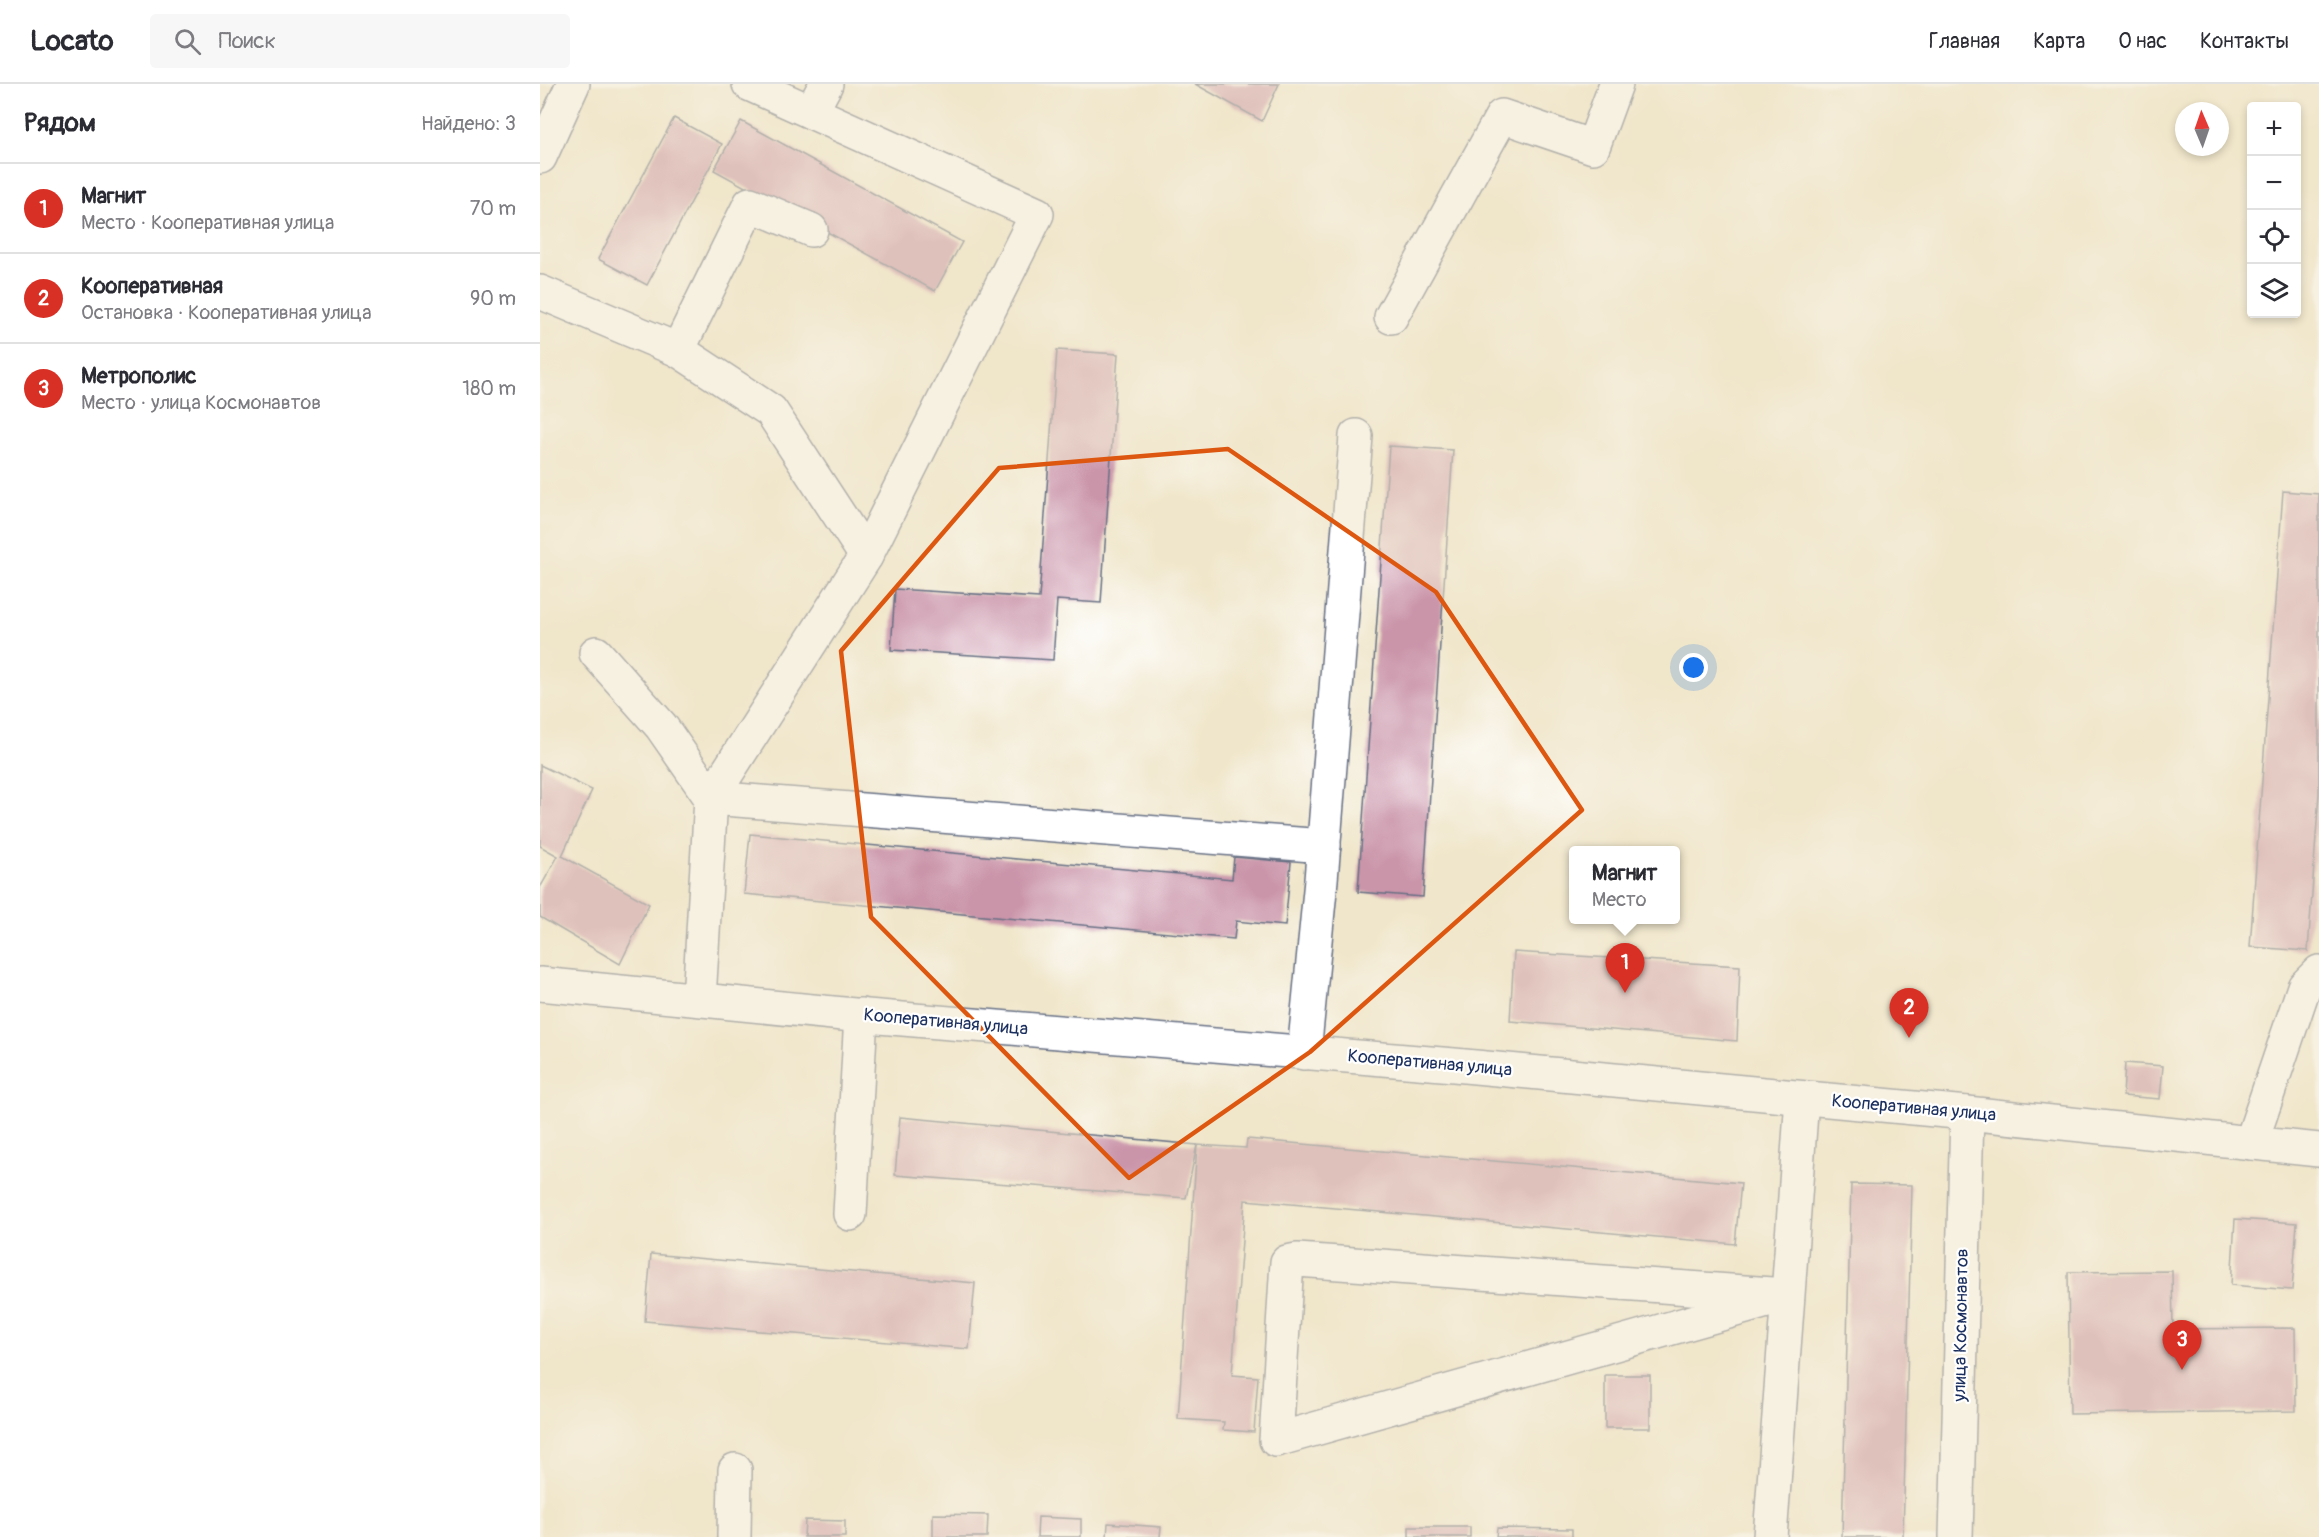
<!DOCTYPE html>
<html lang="ru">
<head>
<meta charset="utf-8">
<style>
  :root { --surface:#fff; --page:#f7f7f7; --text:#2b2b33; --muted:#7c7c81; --line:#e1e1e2; --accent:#d93025 }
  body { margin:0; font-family:Pangolin,sans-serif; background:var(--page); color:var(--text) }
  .controls { position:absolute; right:18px; top:18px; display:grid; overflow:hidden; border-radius:6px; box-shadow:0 3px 9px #0003 }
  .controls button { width:54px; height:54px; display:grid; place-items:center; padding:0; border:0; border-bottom:2px solid var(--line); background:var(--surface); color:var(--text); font:30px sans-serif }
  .compass { position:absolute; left:1635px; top:18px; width:54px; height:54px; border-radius:50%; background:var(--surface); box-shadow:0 3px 9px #0003; rotate:358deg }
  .you { position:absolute; left:1154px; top:584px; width:21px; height:21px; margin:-15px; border:4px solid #fff; border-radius:50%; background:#1a73e8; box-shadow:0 0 0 9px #1a73e833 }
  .badge { display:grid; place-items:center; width:39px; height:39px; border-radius:50%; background:var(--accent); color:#fff; font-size:20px; font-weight:700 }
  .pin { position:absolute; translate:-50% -50px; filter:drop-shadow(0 2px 3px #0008) }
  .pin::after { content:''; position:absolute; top:32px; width:21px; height:18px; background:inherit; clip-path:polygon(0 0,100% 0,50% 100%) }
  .popup { position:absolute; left:1029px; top:762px; width:111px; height:78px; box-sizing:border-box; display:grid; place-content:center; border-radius:6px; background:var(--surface); filter:drop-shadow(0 2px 4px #0005); font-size:20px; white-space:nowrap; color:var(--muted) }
  .popup b { font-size:22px; color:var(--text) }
  .popup::after { content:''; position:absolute; left:50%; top:100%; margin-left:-12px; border:12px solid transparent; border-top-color:var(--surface) }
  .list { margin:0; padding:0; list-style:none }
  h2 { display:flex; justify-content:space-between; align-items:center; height:78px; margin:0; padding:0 24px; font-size:26px }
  h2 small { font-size:20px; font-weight:400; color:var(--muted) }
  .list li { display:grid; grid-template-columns:39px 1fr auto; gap:18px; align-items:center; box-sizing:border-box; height:90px; padding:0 24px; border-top:2px solid var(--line) }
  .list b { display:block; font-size:22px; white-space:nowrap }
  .list p { margin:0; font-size:20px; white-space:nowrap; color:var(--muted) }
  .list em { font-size:20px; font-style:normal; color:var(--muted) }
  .icon { flex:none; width:33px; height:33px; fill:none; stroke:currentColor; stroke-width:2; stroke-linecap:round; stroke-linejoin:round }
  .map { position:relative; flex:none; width:1779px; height:1453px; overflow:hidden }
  header { display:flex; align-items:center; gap:36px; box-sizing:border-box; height:84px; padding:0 30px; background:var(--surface); border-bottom:2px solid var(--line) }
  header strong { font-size:28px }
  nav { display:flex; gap:33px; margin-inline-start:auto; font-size:21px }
  .search { width:420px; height:54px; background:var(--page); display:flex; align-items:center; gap:15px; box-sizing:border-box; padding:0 21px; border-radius:6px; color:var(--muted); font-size:22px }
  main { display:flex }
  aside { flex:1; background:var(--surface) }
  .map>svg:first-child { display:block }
  .building { fill:#ca94a9 }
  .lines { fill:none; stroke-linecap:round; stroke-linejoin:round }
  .minor-casing { stroke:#666f84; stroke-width:36 }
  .minor { stroke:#fff; stroke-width:33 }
  .marked { fill:none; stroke:#de5710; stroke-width:4.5; stroke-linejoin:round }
  .labels { text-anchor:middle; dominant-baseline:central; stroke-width:4.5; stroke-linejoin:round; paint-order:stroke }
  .street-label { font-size:18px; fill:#1b2f5e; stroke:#fff }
</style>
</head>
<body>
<header>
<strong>Locato</strong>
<div class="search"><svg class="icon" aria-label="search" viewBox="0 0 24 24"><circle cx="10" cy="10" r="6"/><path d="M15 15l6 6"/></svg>Поиск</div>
<nav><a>Главная</a><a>Карта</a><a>О нас</a><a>Контакты</a></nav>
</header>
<main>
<aside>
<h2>Рядом<small>Найдено: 3</small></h2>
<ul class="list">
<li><span class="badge">1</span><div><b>Магнит</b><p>Место · Кооперативная улица</p></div><em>70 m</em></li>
<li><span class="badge">2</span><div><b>Кооперативная</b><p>Остановка · Кооперативная улица</p></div><em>90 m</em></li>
<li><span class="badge">3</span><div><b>Метрополис</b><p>Место · улица Космонавтов</p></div><em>180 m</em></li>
</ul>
</aside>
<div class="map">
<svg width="1779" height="1453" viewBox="0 0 1779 1453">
  <rect width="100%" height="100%" fill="#fff"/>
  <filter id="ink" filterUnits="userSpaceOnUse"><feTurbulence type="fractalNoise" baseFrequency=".0167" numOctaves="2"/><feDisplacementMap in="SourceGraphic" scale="12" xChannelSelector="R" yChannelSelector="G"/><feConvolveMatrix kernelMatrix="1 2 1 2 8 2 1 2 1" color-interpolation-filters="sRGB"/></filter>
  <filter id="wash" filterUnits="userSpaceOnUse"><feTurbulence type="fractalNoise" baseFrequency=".008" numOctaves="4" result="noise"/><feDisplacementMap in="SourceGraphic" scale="24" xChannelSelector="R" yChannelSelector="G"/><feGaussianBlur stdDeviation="1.35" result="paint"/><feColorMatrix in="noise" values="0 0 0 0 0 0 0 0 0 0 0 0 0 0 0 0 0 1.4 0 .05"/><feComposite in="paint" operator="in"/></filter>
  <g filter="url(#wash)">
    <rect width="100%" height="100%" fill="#f0e6cb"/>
    <g id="blocks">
      <g class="building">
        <path d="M655,0H739L722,37Z"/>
        <path d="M134,34L182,60L107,201L58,175Z"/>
        <path d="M201,37L422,158L395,207L174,86Z"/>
        <path d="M517,266L578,270L561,519L517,516L513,576L351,566L355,505L499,514Z"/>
        <path d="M849,362L913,366L883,813L818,808Z"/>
        <path d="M1743,407L1779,410V709L1768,867L1710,863Z"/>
        <path d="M0,681L52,706L22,772L109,820L80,880L0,833V804L18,772L0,762Z"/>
        <path d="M210,750L692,795L694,773L751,778L745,842L696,837L694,855L204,810Z"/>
        <path d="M974,868L1200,882L1197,957L970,937Z"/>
        <path d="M1585,979L1623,982L1620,1015L1583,1012Z"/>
        <path d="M360,1033L657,1061L646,1114L355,1091Z"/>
        <path d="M707,1055L1201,1099L1195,1160L705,1116L692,1291L718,1293L714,1348L683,1346L684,1338L638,1335L657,1061L706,1064Z"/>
        <path d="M1311,1100L1372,1101L1363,1453H1302Z"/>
        <path d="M1695,1135L1757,1139L1752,1206L1691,1201Z"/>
        <path d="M111,1170L435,1199L429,1265L105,1237Z"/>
        <path d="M1632,1187L1633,1245L1755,1244L1756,1327L1530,1330L1528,1188Z"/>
        <rect x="1065" y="1291" width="45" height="53"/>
        <path d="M393,1430L448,1431L447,1453H393Z"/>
        <path d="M498,1433L541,1435V1453H497Z"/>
        <path d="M265,1436L305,1437V1453H264Z"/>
        <path d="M568,1439L621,1443L620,1453H567Z"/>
        <rect x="869" y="1443" width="61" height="10"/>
        <path d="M957,1444L1032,1445V1453H956Z"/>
      </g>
    </g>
  </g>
  <g filter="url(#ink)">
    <use href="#blocks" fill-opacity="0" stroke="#666f84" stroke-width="1.5"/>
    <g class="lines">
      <defs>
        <g id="minor">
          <path d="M209,0L497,130L326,472"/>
          <path d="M271,28L286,0"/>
          <path d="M0,73L33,0"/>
          <path d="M271,146L210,120L138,266L231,327L326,472L171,714L784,762"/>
          <path d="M0,208L138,266"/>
          <path d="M851,233L962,32L1053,63L1076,0"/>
          <path d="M56,569L121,642L171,714L159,915"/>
          <path d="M0,900L303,930L914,981L1427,1029L1779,1066"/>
          <path d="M764,969L781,796L816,352"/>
          <path d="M1711,1059L1764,903L1779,888"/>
          <path d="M310,1130L321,931"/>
          <path d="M194,1453L195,1386"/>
          <path d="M1230,1453L1248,1211L736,1356L747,1178L757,1176L1248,1211L1262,1014"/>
          <path d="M1416,1453L1427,1029"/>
        </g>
      </defs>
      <use href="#minor" class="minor-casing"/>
      <use href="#minor" class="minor"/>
    </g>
  </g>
  <path d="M0 0H1779V1453H0ZM688,365L896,508L1042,726L770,968L589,1094L331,833L301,567L459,384Z" fill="#f0e6cb" fill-opacity=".55" fill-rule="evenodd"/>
  <path class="marked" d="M688,365L896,508L1042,726L770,968L589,1094L331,833L301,567L459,384Z"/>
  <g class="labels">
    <g class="street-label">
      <text transform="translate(406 938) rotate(5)">Кооперативная улица</text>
      <text transform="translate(890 979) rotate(5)">Кооперативная улица</text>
      <text transform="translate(1374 1024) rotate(5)">Кооперативная улица</text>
      <text transform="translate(1421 1241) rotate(-89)">улица Космонавтов</text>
    </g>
  </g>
</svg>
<div class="controls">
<button>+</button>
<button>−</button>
<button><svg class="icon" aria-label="locate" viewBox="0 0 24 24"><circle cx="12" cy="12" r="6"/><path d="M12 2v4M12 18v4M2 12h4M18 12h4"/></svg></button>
<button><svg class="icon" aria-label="layers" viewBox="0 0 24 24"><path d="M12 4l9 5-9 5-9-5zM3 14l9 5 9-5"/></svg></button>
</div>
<svg class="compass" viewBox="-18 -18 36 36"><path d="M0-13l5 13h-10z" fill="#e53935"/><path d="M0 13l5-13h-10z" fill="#7c7c81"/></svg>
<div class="you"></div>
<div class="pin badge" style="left:1085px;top:909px">1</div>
<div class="popup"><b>Магнит</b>Место</div>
<div class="pin badge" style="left:1369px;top:954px">2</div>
<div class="pin badge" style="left:1642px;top:1286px">3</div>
</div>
</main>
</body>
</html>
